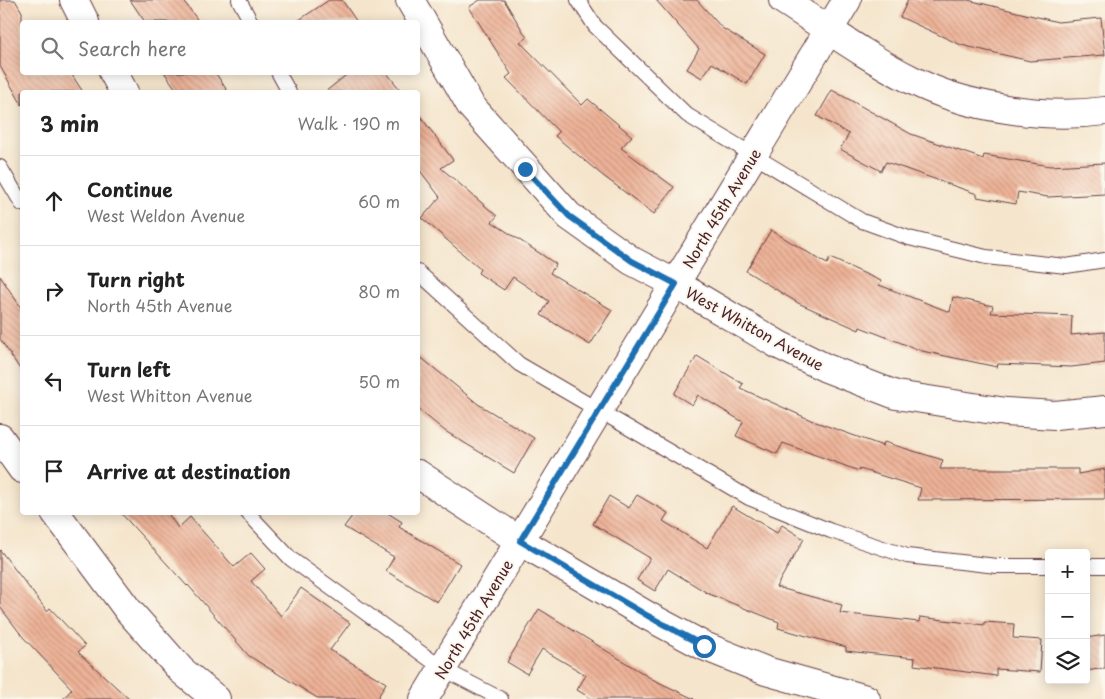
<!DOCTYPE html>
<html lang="en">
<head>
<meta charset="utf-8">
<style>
  :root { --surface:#fff; --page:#f6f6f6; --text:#222; --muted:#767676; --line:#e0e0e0 }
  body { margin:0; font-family:"Playpen Sans",sans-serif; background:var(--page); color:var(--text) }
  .controls { position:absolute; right:15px; bottom:15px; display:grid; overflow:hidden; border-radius:5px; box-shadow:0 2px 12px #0003 }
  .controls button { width:45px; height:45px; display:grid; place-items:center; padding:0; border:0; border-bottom:1px solid var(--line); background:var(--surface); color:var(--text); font:25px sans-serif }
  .stop { position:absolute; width:15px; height:15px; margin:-11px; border:4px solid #1f6fb2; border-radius:50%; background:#fff }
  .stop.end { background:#1f6fb2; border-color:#fff; box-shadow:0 1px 5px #0008 }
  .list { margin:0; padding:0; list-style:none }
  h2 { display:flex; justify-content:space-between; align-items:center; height:65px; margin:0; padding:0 20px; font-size:21px }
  h2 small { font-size:16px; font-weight:400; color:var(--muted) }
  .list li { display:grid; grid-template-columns:32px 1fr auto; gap:15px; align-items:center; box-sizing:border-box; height:90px; padding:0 20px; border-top:1px solid var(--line) }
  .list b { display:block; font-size:19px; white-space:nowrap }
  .list p { margin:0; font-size:16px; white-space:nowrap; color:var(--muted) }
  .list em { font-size:16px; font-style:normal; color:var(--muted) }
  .icon { flex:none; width:28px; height:28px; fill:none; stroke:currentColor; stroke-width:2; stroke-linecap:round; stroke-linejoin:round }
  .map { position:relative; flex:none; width:1105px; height:699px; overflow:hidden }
  .search { position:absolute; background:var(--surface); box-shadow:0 2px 12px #0003; left:20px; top:20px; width:400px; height:55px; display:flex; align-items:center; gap:12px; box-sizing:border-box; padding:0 18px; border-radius:5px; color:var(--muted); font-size:19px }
  .panel { position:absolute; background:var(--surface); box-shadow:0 2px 12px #0003; left:20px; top:90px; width:400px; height:425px; border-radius:5px }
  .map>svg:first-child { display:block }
  .building { fill:url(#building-back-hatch) }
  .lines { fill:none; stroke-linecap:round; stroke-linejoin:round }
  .service-casing { stroke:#643d43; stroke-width:16 }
  .minor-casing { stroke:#643d43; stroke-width:30 }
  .service { stroke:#fff; stroke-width:14 }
  .minor { stroke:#fff; stroke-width:28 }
  .route { stroke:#1f6fb2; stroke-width:6 }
  .labels { text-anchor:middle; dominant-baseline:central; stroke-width:4; stroke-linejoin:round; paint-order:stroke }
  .street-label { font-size:15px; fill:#4a1f2b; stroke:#fbf7ec }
</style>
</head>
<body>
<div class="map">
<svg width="1105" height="699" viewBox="0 0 1105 699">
  <defs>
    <pattern id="building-back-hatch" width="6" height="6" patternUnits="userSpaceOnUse" patternTransform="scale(1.25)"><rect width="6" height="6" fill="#eeb398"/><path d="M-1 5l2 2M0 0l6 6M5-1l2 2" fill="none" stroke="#c3917c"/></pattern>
  </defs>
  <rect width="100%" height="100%" fill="#fbf7ec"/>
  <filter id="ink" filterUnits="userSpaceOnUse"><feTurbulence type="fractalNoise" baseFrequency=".02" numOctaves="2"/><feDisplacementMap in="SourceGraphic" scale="10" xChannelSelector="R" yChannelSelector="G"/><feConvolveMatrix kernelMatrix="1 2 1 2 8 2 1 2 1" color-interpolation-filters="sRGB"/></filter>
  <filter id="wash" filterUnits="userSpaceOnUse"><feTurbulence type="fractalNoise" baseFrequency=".0096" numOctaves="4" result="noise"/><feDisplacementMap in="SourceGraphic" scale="20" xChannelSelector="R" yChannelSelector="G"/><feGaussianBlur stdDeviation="1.12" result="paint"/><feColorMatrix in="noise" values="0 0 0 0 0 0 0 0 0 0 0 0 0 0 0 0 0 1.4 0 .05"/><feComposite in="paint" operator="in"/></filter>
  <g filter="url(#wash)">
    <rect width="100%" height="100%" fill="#f5e5cc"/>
    <g id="blocks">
      <g class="building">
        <path d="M0,0H15L22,12V72H70L83,92H22V105L0,66Z"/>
        <path d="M130,0H183L199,22H145Z"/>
        <path d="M329,0H342L357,22H296Z"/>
        <path d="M480,0H504L527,38L520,42L582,105L588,99L632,136L621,148L674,187L654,214L602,175L555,136L559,132L506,78L511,74L469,7Z"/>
        <path d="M656,0H697L722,28L765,54L747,84L712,63L702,78L687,69L699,49Z"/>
        <path d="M908,0H968L1058,22L1101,18L1105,55L1030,61L961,45L900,17Z"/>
        <path d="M164,72H215L228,92H178Z"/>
        <path d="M350,72H386L402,92H325Z"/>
        <path d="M832,90L911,134L983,159L984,155L1050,166L1105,163V194L1048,197L1018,192L1016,204L977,197V194L886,162L881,171L840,149L849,134L817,116Z"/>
        <path d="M418,113L453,160L441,168L497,216L492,222L556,264L550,273L612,310L590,345L541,315L549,301L513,277L504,290L478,273L480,269L422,218L440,197L418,168Z"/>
        <path d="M771,230L827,264L830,258L881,281L879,285L950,312L953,297L993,306L991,313L1072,316L1071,335L1105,332V363L1071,367L998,364L997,367L922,351L860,327L859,330L798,303L746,271Z"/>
        <path d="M0,276L22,309V372L0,339Z"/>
        <path d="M418,355L478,404L534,438L514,473L445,431L418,409Z"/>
        <path d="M697,356L743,384L740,388L813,421L883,446L884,442L943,460L940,469H1078V474L1105,469V499L918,500L921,488L860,469L859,471L783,443L777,454L736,436L743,422L698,395L692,405L674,394Z"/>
        <path d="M637,495L668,513L663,521L707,548L732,506L777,533L782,525L804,539L776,587L842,605L840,613L919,622L920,617L984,625V622L1014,624L1013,638L1042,640L1040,672L996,669V676L914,665L915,658L846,651V647L778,628L779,622L709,594L668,569L655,591L637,580L650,558L593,524L609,496L629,508Z"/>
        <path d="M120,512H167L178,528L190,517L234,567L251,553L265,569L251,581L281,616L301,588L350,623L330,650L386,683L377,699H319L249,656L188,585L187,586Z"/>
        <path d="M355,512H386L402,522L399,527L460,564L437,602L386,571L394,557L344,527Z"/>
        <path d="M0,550L47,611L50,608L85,646L78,652L129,699H63L72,689L23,637L0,607Z"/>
        <path d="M539,609L652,679L694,699H592L577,690L586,675L542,649L527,674L507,662Z"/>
        <path d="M1105,635V668L1086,671V638Z"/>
      </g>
    </g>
  </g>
  <g filter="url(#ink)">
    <use href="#blocks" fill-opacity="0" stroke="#643d43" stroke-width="1"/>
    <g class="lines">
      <defs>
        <g id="service">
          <path d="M239,0L251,22"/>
          <path d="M578,0L595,26L687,115L862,221L909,238L986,257L1066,266L1105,260"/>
          <path d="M278,72L289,92"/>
          <path d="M0,167L22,204"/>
          <path d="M418,272L519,364L749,498L831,531L907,556L997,566H1049"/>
          <path d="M247,512L291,559L443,669L501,699"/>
          <path d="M1086,566H1105"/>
        </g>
        <g id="minor">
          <path d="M74,0L85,22"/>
          <path d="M410,0L471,106L569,216L632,261L676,284L779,345L826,368L896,395L1006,412L1055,415L1105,410"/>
          <path d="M783,0C825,27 868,58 912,80C966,108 1045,119 1105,111"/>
          <path d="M113,72L124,92"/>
          <path d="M0,438L22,469"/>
          <path d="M418,474L520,541L648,616L704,646L766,671L866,699"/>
          <path d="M55,512L128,610L181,670L216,699"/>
          <path d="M424,699L847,0"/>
        </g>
      </defs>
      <use href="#service" class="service-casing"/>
      <use href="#minor" class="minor-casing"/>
      <use href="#service" class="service"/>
      <use href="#minor" class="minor"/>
    </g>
  </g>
  <g class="lines" filter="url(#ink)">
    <path class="route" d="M525,169L569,216L632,261L676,284L520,541L648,616L704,646"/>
  </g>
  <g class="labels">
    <g class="street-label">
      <text transform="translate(721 208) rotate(-59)">North 45th Avenue</text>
      <text transform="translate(755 328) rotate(29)">West Whitton Avenue</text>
      <text transform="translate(473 619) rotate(-59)">North 45th Avenue</text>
    </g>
  </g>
</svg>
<div class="controls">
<button>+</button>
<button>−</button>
<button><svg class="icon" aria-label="layers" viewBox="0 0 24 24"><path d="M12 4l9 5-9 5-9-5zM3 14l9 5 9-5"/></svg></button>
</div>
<div class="stop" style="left:704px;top:646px"></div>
<div class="stop end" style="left:525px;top:169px"></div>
<div class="search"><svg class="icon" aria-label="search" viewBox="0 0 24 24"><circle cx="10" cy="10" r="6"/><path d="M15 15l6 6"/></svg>Search here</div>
<section class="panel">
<h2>3 min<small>Walk · 190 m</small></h2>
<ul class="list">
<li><svg class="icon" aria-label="ahead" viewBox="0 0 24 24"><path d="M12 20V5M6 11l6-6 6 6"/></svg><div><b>Continue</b><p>West Weldon Avenue</p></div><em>60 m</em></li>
<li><svg class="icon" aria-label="right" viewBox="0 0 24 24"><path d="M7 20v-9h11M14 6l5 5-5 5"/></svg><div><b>Turn right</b><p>North 45th Avenue</p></div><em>80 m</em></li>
<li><svg class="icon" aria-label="left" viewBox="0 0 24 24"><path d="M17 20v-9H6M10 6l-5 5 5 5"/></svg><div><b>Turn left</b><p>West Whitton Avenue</p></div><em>50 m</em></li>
<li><svg class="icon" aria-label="arrive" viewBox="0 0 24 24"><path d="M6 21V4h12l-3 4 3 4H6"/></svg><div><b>Arrive at destination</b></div></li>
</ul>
</section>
</div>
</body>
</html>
